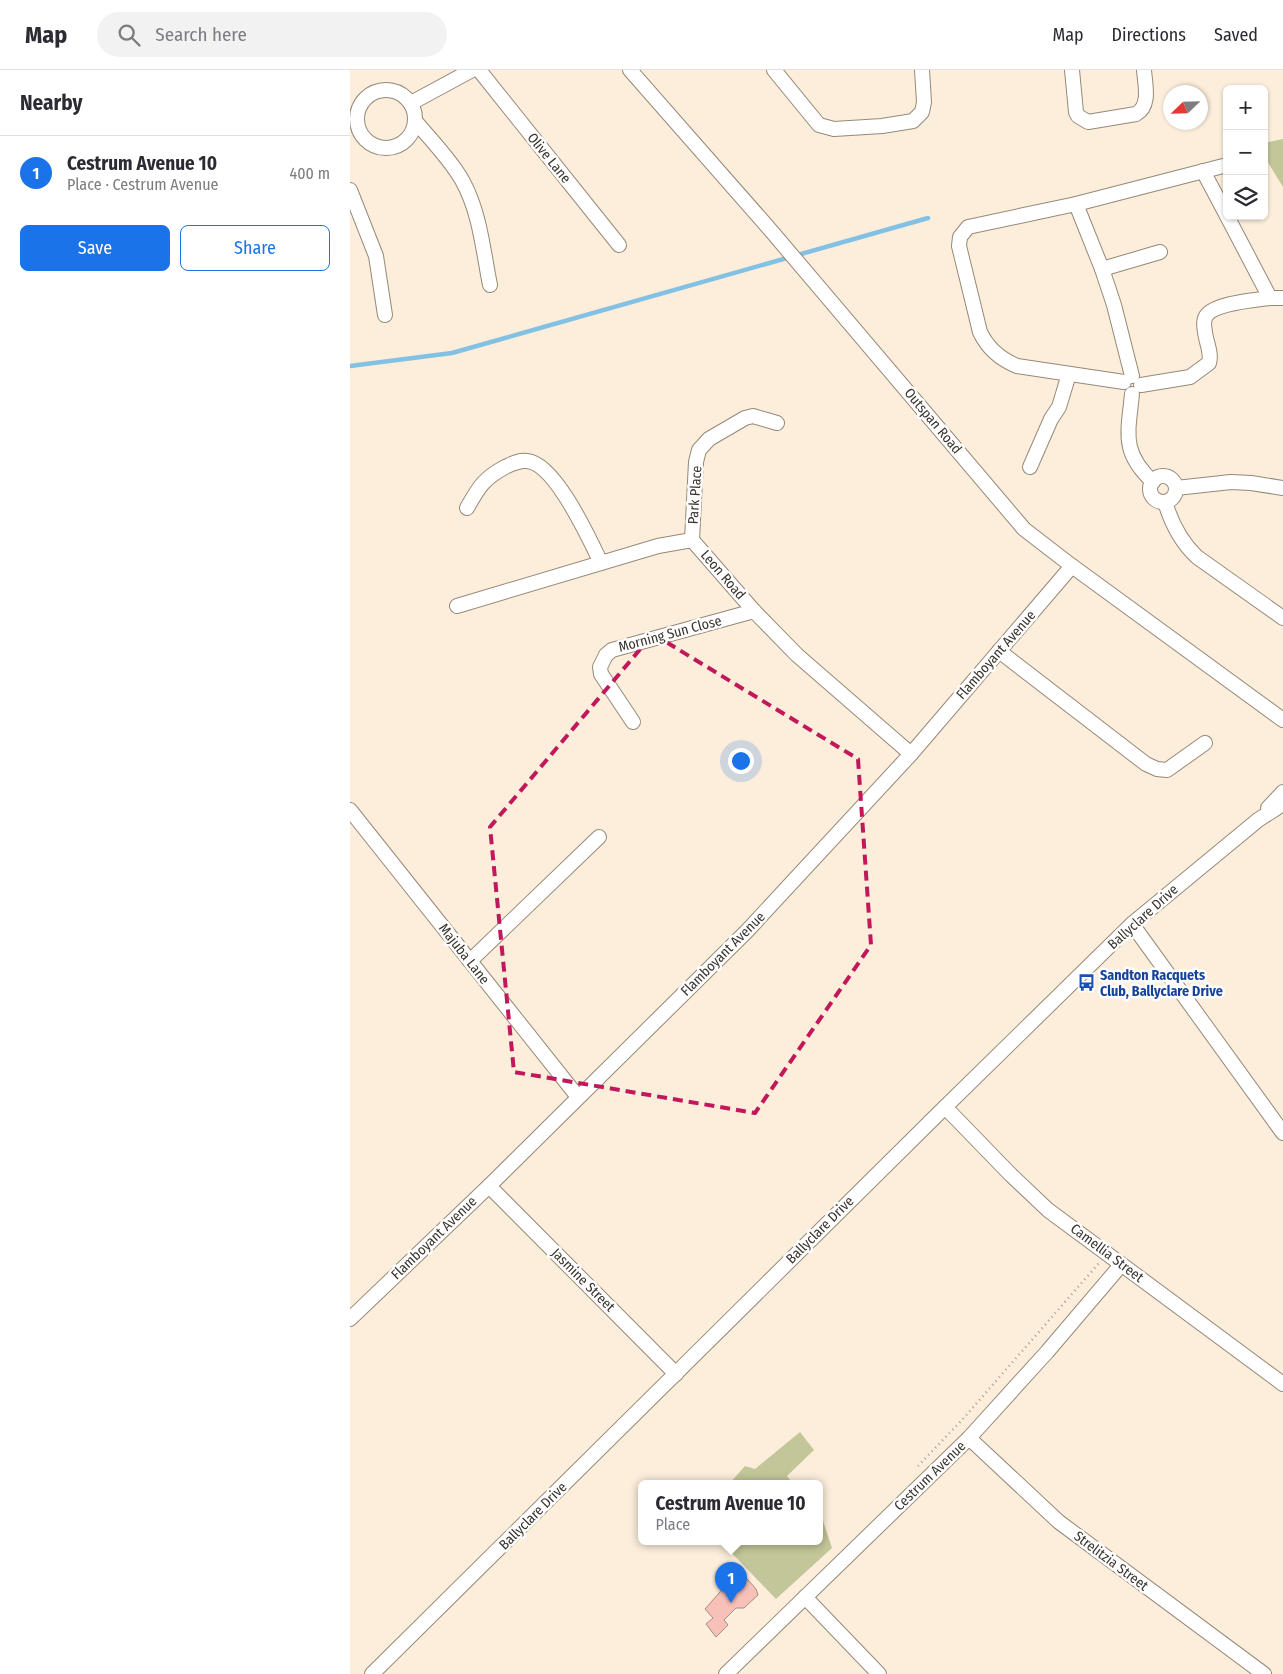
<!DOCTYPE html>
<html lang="en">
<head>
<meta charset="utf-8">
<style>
  :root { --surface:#fff; --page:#f2f2f3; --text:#2b2b33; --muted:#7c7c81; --line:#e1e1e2; --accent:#1a73e8 }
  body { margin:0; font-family:"Fira Sans Condensed",sans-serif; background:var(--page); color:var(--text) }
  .controls { position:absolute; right:15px; top:15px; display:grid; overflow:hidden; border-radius:8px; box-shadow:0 1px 4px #0004 }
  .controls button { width:45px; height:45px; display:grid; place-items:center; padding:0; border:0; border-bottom:1px solid var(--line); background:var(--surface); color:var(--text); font:25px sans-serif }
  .compass { position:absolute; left:813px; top:15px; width:45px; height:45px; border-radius:50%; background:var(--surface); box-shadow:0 1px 4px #0004; rotate:247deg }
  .you { position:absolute; left:390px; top:690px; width:18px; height:18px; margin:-12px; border:4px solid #fff; border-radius:50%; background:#1a73e8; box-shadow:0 0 0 8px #1a73e833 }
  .badge { display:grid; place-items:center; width:32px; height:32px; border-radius:50%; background:var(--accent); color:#fff; font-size:16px; font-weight:700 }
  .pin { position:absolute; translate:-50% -41px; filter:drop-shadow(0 1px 2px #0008) }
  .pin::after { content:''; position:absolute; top:26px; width:18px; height:15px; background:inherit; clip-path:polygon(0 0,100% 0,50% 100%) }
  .popup { position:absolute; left:288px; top:1410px; width:185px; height:65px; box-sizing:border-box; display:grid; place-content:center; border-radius:8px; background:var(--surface); filter:drop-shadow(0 1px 4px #0005); font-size:16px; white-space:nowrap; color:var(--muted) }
  .popup b { font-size:19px; color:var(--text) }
  .popup::after { content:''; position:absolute; left:50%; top:100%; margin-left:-10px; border:10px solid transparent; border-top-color:var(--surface) }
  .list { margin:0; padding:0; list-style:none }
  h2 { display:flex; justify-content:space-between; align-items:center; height:65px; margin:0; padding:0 20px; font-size:21px }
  h2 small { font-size:16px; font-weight:400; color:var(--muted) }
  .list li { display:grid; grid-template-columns:32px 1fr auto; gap:15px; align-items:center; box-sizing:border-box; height:75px; padding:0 20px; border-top:1px solid var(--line) }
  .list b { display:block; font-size:19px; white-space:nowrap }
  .list p { margin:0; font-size:16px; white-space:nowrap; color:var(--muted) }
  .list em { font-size:16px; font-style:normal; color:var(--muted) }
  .actions { display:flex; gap:10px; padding:15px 20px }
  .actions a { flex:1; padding:11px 0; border:1px solid var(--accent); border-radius:8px; text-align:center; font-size:18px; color:var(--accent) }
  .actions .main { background:var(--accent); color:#fff }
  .icon { flex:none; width:28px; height:28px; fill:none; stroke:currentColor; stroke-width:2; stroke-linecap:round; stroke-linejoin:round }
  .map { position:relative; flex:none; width:933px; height:1604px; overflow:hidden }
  header { display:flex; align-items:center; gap:30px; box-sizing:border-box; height:70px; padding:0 25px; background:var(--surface); border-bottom:1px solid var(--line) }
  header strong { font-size:24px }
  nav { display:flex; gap:28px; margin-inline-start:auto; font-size:18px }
  .search { width:350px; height:45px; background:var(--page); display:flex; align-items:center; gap:12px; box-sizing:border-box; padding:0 18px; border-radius:28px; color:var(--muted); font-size:19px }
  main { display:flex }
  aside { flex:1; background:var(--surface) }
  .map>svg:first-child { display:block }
  .green { fill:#c2c698 }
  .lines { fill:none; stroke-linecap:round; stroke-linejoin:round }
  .stream { stroke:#82c1e3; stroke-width:4.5 }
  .building { fill:#f8c1b8; stroke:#a58d89 }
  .minor-casing { stroke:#958978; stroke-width:16 }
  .path { stroke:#a89e90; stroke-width:2.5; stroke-dasharray:1 4; stroke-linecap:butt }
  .minor { stroke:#fff; stroke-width:14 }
  .marked { fill:none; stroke:#c2185b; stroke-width:4; stroke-dasharray:10 6; stroke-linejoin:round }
  .labels { text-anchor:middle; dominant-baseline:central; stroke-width:5; stroke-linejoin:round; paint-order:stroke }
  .street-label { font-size:14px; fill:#39332c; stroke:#fefefe }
  .transit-label { font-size:14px; font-weight:bold; fill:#164399; stroke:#fefefe; text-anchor:start }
</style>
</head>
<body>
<header>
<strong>Map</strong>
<div class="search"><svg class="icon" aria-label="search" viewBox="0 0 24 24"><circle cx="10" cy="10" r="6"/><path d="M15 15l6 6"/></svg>Search here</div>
<nav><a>Map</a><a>Directions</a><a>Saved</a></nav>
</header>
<main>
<aside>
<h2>Nearby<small></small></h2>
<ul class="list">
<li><span class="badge">1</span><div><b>Cestrum Avenue 10</b><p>Place · Cestrum Avenue</p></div><em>400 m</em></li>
</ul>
<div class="actions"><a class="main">Save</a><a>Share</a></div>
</aside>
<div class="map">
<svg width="933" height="1604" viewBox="0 0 933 1604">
  <rect width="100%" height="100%" fill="#fceedb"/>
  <g class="green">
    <path d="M933,69V117L914,86V73Z"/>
    <path d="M450,1362L464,1380L437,1406L443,1414H379L395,1396L405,1399Z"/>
    <path d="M470,1447L473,1451L482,1478L426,1529L371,1472H470Z"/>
  </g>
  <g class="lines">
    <path class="stream" d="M0,296L102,283L578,148"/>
  </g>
  <path class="building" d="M382,1495L389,1497L391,1502L406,1519L408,1525L394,1538H386L374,1550L378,1555L366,1567L356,1554L363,1548L355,1539L376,1515L372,1511V1506Z"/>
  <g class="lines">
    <defs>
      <g id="minor">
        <path d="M129,0L269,175"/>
        <path d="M280,0L423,163L674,459L722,496L933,650"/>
        <path d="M424,0L469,55L484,59L532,56L563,51L572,42L574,32L572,0"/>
        <path d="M722,0L726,42L728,46L738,52L786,44C801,36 795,14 794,0"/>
        <circle cx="36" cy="49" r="29"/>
        <path d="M61,33L122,0"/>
        <path d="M66,52C82,71 100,89 112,110C130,142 133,180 140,215"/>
        <path d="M853,101L877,146"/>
        <path d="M0,120L26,186L35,245"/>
        <path d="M726,134L752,199L764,235L782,306"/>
        <path d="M877,146L920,228H933"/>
        <path d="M752,199L810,182"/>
        <path d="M774,312L667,296C650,289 638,279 630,262L609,176L610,167L618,157L726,134L877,95"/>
        <path d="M791,315L840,307L859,293C862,283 856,272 855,262C854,257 853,251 856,246C864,233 905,230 920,228"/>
        <path d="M782,324C778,364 771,382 803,412"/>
        <path d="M680,397L701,349L709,337L719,304"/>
        <circle cx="813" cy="419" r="13"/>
        <path d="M826,418L881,412L901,413L933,418"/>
        <path d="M815,432C821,452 832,473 847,487L933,548"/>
        <path d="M117,438C129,417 133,409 155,397C162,394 168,390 177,391C205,393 240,470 251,493"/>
        <path d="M342,470L346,392L349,380L359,369L395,348L403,346L427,353"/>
        <path d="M107,536L308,476L342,470L404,541L447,585L561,684"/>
        <path d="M649,581L796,694L807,699L817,700L855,673"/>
        <path d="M283,652L251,604L250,597L256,585L262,580L404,541"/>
        <path d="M918,738L933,722"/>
        <path d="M0,740L228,1027"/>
        <path d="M782,854L933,1063"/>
        <path d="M120,891L249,767"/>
        <path d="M595,1037L661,1105L698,1140L933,1314"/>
        <path d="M139,1116L326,1304"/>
        <path d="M0,1249L139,1116L397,861L561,684L722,496"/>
        <path d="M619,1368L709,1452L914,1604"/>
        <path d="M455,1527L529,1604"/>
        <path d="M22,1604L590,1042L782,854L908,750L933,734"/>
        <path d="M376,1604L619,1368L697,1282L771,1195"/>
      </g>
    </defs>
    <use href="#minor" class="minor-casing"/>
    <path class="path" d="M568,1396L612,1350L749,1193"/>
    <use href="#minor" class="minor"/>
  </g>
  <path class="marked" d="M303,564L508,689L521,875L405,1043L164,1002L140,757Z"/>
  <defs>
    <symbol id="bus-bare" viewBox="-9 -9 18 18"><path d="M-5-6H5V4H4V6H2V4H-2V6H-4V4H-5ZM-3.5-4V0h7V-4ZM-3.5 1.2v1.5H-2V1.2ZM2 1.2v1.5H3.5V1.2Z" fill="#1a4fb4" stroke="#fefefe" stroke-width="2.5" paint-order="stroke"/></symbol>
  </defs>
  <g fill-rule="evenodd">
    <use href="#bus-bare" x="724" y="900" width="25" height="25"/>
  </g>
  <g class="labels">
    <g class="street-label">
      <text transform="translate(199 88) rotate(51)">Olive Lane</text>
      <text transform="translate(583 351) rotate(50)">Outspan Road</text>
      <text transform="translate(345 425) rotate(-86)">Park Place</text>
      <text transform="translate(373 505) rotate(49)">Leon Road</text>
      <text transform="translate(320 564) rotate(-15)">Morning Sun Close</text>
      <text transform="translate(646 585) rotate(-49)">Flamboyant Avenue</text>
      <text transform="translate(793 847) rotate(-42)">Ballyclare Drive</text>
      <text transform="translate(114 884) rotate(52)">Majuba Lane</text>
      <text transform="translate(373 884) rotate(-45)">Flamboyant Avenue</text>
      <text transform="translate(470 1160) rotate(-45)">Ballyclare Drive</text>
      <text transform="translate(84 1168) rotate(-44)">Flamboyant Avenue</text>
      <text transform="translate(757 1183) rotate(37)">Camellia Street</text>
      <text transform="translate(233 1210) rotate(45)">Jasmine Street</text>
      <text transform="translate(580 1406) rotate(-44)">Cestrum Avenue</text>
      <text transform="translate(183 1446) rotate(-45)">Ballyclare Drive</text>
      <text transform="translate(761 1491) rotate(37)">Strelitzia Street</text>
    </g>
    <g class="transit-label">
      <text x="750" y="905">Sandton Racquets<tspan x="750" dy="16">Club, Ballyclare Drive</tspan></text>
    </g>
  </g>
</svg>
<div class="controls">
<button>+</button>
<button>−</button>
<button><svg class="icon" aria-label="layers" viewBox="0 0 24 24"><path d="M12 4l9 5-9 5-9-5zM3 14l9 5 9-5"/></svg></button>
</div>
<svg class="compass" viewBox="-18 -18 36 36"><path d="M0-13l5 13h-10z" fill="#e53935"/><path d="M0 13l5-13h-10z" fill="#7c7c81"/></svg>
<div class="you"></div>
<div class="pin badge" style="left:381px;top:1533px">1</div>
<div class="popup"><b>Cestrum Avenue 10</b>Place</div>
</div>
</main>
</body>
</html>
